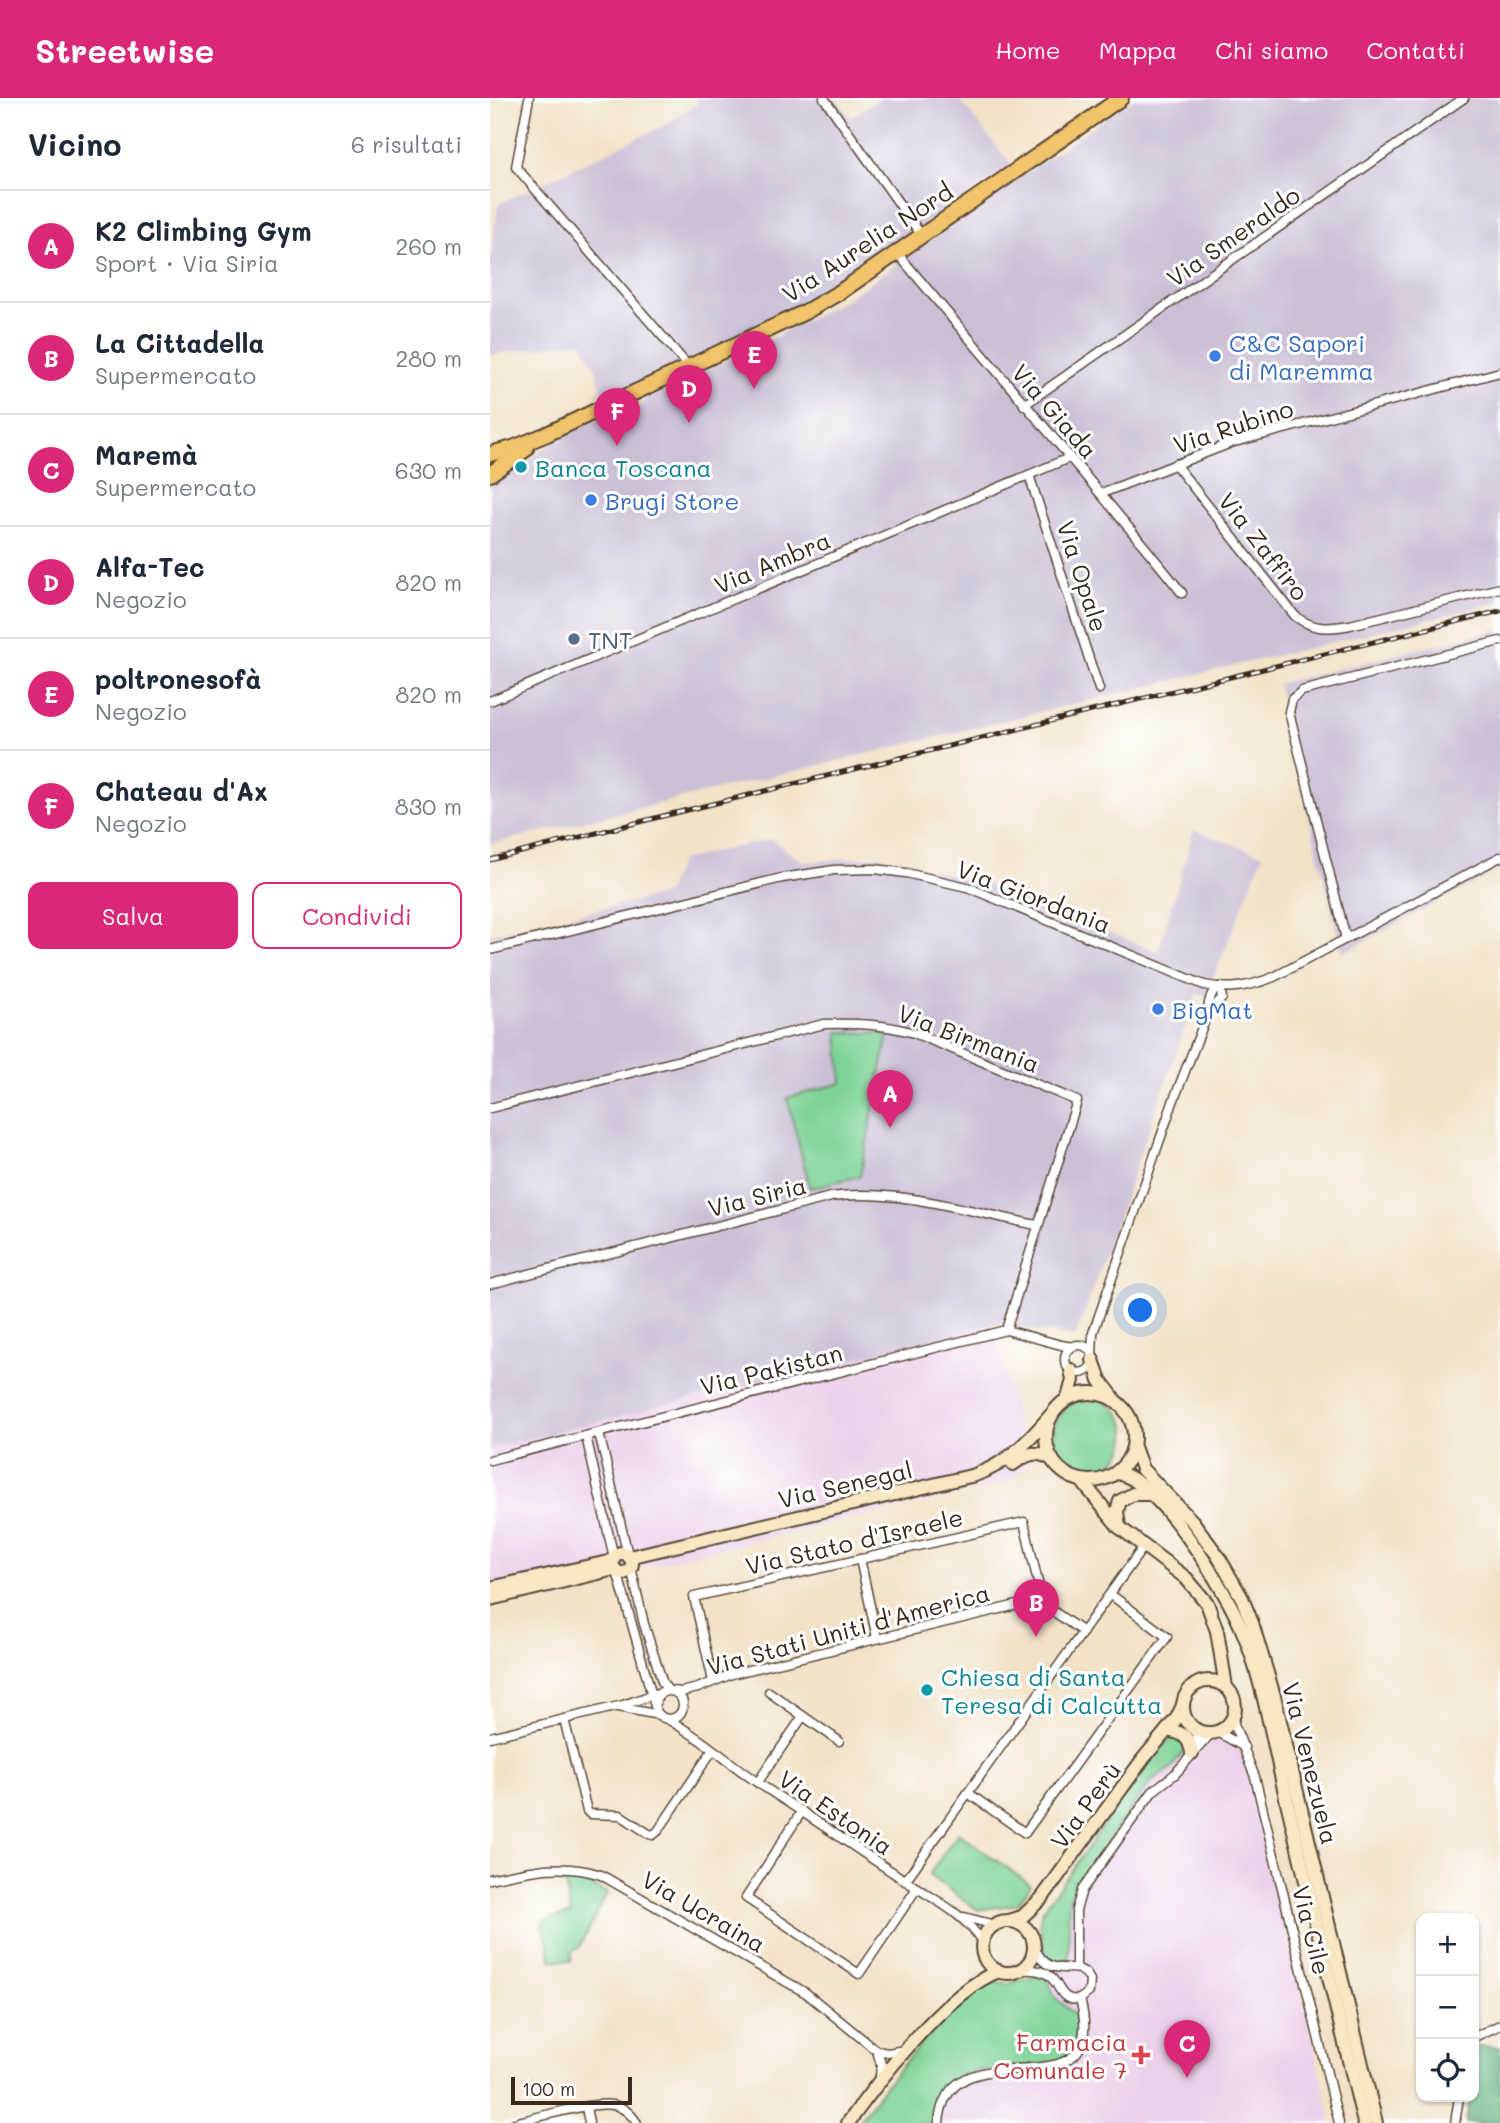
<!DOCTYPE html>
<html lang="it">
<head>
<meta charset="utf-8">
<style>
  :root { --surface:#fff; --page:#f2f2f3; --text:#1f2937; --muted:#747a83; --line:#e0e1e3; --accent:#db2777 }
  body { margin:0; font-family:Mali,sans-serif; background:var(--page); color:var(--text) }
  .controls { position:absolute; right:21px; bottom:21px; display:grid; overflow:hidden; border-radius:14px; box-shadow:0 2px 5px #0004 }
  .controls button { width:63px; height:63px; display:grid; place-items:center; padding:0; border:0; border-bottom:2px solid var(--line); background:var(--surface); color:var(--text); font:35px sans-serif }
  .scale { position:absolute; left:21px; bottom:18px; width:121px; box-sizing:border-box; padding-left:7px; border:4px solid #3b2a1e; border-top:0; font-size:19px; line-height:24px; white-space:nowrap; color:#3b2a1e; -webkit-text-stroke:5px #fff; paint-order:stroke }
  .you { position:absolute; left:651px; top:1213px; width:24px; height:24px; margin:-18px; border:5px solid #fff; border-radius:50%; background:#1a73e8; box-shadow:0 0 0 10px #1a73e833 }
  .badge { display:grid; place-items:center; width:46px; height:46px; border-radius:50%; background:var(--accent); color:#fff; font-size:23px; font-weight:700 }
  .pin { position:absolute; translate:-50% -58px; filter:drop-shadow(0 2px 4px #0008) }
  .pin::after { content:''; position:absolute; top:37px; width:24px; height:21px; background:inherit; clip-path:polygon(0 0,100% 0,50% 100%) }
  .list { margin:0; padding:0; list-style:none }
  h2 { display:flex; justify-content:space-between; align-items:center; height:91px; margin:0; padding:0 28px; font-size:30px }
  h2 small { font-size:23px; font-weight:400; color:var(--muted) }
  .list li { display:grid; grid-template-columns:46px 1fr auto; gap:21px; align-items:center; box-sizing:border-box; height:112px; padding:0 28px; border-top:2px solid var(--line) }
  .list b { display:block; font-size:26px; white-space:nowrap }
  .list p { margin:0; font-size:23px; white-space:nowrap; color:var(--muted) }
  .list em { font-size:23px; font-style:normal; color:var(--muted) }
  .actions { display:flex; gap:14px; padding:21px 28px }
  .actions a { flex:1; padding:16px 0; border:2px solid var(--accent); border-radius:14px; text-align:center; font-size:24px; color:var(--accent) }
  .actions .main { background:var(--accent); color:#fff }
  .icon { flex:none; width:38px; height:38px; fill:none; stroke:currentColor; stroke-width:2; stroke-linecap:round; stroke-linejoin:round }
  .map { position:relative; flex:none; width:1010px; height:2025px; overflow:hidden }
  header { display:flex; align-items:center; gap:42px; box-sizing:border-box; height:98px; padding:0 35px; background:var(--accent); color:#fff }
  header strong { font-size:33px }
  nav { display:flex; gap:38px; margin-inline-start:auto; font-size:24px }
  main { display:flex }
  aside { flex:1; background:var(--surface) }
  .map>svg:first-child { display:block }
  .built { fill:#ecd1ea }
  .industrial { fill:#cbbfd5 }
  .green { fill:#7ed397; stroke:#5c7e5a; stroke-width:2 }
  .forest { fill:#66b580; stroke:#50704f; stroke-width:2 }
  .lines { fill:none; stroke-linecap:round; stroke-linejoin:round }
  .street-casing { stroke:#564637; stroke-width:11 }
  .secondary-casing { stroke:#564637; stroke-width:16 }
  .primary-casing { stroke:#564637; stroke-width:18 }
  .street { stroke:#fff; stroke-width:8 }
  .secondary { stroke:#f9e7c3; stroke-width:12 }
  .primary { stroke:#f1c36a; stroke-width:14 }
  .rail-casing { stroke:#3b2a1e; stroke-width:5 }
  .rail { stroke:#fff; stroke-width:2.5; stroke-dasharray:8; stroke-linecap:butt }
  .shop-dot { fill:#3f7fe0; stroke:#fff; stroke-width:2.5 }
  .culture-dot { fill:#0f9aa8; stroke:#fff; stroke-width:2.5 }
  .service-dot { fill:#5c6f8a; stroke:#fff; stroke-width:2.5 }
  .health-dot { fill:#e0444e; stroke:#fff; stroke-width:2.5 }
  .labels { text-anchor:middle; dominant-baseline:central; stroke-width:6; stroke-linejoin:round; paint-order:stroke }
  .street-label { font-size:24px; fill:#3b2a1e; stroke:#fff }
  .shop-label { font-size:24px; fill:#366cbe; stroke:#fff; text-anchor:start }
  .culture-label { font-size:24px; fill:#0d838f; stroke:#fff; text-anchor:start }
  .service-label { font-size:24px; fill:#4e5e75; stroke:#fff; text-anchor:start }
  .health-label { font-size:24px; fill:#be3a42; stroke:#fff; text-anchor:end }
</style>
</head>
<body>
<header>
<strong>Streetwise</strong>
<nav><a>Home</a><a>Mappa</a><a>Chi siamo</a><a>Contatti</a></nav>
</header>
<main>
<aside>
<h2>Vicino<small>6 risultati</small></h2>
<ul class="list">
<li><span class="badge">A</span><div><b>K2 Climbing Gym</b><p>Sport · Via Siria</p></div><em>260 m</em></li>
<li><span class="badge">B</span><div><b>La Cittadella</b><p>Supermercato</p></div><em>280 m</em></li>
<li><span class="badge">C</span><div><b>Maremà</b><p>Supermercato</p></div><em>630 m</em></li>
<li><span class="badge">D</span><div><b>Alfa-Tec</b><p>Negozio</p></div><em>820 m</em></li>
<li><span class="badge">E</span><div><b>poltronesofà</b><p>Negozio</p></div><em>820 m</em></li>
<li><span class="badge">F</span><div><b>Chateau d'Ax</b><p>Negozio</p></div><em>830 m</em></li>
</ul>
<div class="actions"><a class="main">Salva</a><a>Condividi</a></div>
</aside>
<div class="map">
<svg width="1010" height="2025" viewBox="0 0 1010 2025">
  <rect width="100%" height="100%" fill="#fff"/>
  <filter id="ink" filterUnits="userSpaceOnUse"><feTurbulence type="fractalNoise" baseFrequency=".0143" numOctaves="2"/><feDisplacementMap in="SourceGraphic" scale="14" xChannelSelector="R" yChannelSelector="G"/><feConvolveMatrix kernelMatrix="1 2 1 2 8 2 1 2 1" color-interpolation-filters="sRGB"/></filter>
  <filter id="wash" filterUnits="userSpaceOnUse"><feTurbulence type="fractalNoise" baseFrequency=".00686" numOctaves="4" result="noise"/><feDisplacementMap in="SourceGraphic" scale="28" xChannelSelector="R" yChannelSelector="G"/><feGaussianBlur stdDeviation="1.57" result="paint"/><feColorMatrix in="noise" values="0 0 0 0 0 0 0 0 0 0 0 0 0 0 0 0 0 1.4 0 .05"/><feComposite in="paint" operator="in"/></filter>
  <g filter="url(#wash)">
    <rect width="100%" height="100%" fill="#f2e2c7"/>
    <g class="built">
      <path d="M504,1226L531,1341L542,1361L521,1381L504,1388L0,1504V1350Z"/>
      <path d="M681,1640L694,1646L695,1652L707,1659L718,1644L733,1640L747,1650L755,1662L842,2025H442L445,2003L451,1994L471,1977L495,1972L587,1943L585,1917L568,1903L561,1886L550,1878L557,1861L550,1819L663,1659Z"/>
    </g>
    <g class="industrial">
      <path d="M206,0H346L360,20L391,0H468L522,67L337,196L114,303L106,271L91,243L0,257V162L8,106L177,26L208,5Z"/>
      <path d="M644,0H1010V504L0,746V386L72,339L100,324L131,310L146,306L149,310L154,307V302L279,242L358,200Z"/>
      <path d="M1010,531V771L852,855L787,586Z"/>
      <path d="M704,732L773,757L716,898L707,895L586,1239L504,1226L0,1350V837L176,796L191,762L281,741L313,764L388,758L503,788L668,854Z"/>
    </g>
    <g class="green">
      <path d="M348,934L398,936L370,1078L320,1090L297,1000L352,985Z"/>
      <circle cx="600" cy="1337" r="36"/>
      <path d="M681,1640H688L694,1646L695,1652L681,1670L661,1684L586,1786L579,1802V1860L571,1866C567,1866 563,1865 560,1863C552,1857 548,1822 552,1813L663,1659Z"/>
      <path d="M468,1735L541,1787L528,1806L488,1812L439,1777Z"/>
      <path d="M74,1781L89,1782L117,1795L89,1850L82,1854L81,1863L62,1862L52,1823L81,1816Z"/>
      <path d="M550,1878L558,1882L565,1899L585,1917C600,2010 500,1947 458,1987C447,1998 442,2009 442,2025H367C404,1974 447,1925 495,1884L519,1885Z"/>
    </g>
    <path class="forest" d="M987,1948L1010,1949V2025H976L980,1999H984V1973Z"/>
  </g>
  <g filter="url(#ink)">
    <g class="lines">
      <defs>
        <g id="street">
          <path d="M39,0L26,69L199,269"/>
          <path d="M334,0L432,138"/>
          <path d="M408,156C502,269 600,380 692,495"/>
          <path d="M534,307L974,0"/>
          <path d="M685,366L805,518C823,532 838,531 860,527L1010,490"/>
          <path d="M539,377L609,591"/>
          <path d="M612,395L741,345L1010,274"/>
          <path d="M0,603L579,360"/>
          <path d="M856,841L799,614L802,601L812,593L1010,543"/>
          <path d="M0,852L292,780L344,772L385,771L416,775L477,789L714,887C739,893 761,888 784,879L1010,759"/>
          <path d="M717,917L732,900L730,889"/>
          <path d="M0,1010L334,926C365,925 394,926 424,935L587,1003L516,1232"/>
          <path d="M0,1186L341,1099C408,1090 481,1114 547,1127"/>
          <circle cx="589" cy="1261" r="14"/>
          <path d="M602,1256L603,1235L683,1004L717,917C719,906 719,893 730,889"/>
          <path d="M109,1335L138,1457"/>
          <path d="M96,1338L124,1460"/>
          <path d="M0,1362L516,1232L571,1247L583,1249"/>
          <path d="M370,1461L387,1540"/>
          <path d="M141,1469L154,1526L173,1586L178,1592"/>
          <path d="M127,1473L164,1605"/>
          <path d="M223,1583L204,1499L534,1424L553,1506"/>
          <circle cx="179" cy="1607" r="14"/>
          <path d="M182,1593L191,1594L208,1590L242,1576L531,1506H553L593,1534"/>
          <path d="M279,1594L313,1618"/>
          <path d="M128,1609L169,1617"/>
          <path d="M743,1617L744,1626L765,1679L849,2025"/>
          <path d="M74,1621L97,1713L100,1716L130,1717L159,1736L163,1737L168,1733L222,1653"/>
          <path d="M177,1621C209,1638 238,1664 268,1685C316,1716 363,1748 410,1779C440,1800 473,1813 493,1845"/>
          <path d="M705,1630L707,1639L705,1649"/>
          <path d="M726,1633L754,1649"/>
          <path d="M0,1639L133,1607L171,1594"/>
          <path d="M268,1684L313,1618L349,1643"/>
          <path d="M478,1695L535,1735L677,1539L620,1496"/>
          <path d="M312,1713L256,1800L369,1876L427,1790"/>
          <path d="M0,1781C38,1773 72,1764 111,1777L316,1895L387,1953L398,1955L414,1952"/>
          <path d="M415,1783L654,1448"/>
          <path d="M474,1819L505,1827"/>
          <path d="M586,1870V1812L592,1792L663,1693L685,1676L722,1634"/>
          <path d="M531,1872C578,1868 560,1906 590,1901L599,1894L600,1882C588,1856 561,1887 544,1849"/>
          <path d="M984,1939L1010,1927"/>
          <path d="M387,1953L391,1966L390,1980"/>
          <path d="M96,2009L99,2025"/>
          <path d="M24,2025C47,2020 107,2001 127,2008C136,2011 142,2017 147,2025"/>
          <path d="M449,2025C457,1921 623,2025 590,1901"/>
          <path d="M965,2025L969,1999"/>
        </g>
        <g id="secondary">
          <path d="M603,1262L610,1282L623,1299"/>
          <circle cx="600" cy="1339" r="44"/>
          <path d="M578,1300L583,1282L581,1272"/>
          <path d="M644,1349L652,1371L703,1424L728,1458L752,1500L762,1525L784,1598L886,2025"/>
          <path d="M523,1366C538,1355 546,1352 562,1361"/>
          <path d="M627,1375C668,1381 735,1491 751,1529C773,1580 784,1649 797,1704C823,1811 849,1918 874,2025"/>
          <path d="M591,1382L629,1429L696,1480L717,1505L727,1533L736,1589"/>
          <path d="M629,1429L627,1413L630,1403L643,1396H660"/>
          <circle cx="132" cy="1465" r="10"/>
          <path d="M139,1459L485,1377C517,1366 539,1343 561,1317"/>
          <path d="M0,1490L123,1463"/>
          <path d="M0,1501L125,1471"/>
          <circle cx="719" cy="1609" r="26"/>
          <path d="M681,1633C695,1635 700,1642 702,1655"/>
          <path d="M519,1823L532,1819L552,1800L653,1661L687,1620L693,1607"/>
          <circle cx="518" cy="1849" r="26"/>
          <path d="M358,2025C390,1981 458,1892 509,1873"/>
        </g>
        <g id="primary">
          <path d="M0,356L23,350L57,336L315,214L350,194L631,0"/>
          <path d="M0,376L36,351"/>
        </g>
      </defs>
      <use href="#street" class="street-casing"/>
      <use href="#secondary" class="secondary-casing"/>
      <use href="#primary" class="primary-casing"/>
      <use href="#street" class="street"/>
      <use href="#secondary" class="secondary"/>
      <use href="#primary" class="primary"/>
      <defs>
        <path id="rail" d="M0,762L173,718L1010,513"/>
      </defs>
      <use href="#rail" class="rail-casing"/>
      <use href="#rail" class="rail"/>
    </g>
  </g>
  <g class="shop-dot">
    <circle cx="725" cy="258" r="7"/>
    <circle cx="101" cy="402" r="7"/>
    <circle cx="668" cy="911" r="7"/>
  </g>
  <g class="culture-dot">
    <circle cx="31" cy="369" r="7"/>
    <circle cx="437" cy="1592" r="7"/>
  </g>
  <circle class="service-dot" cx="84" cy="541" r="7"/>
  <path class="health-dot" d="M647.5 1946.5h7v7h7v7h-7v7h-7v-7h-7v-7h7z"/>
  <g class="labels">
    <g class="street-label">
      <text transform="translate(743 138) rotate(-35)">Via Smeraldo</text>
      <text transform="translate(377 144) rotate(-33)">Via Aurelia Nord</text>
      <text transform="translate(565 313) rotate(49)">Via Giada</text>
      <text transform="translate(743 328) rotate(-18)">Via Rubino</text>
      <text transform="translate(774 448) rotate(52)">Via Zaffiro</text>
      <text transform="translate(282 464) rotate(-23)">Via Ambra</text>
      <text transform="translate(593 478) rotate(72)">Via Opale</text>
      <text transform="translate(544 798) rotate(21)">Via Giordania</text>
      <text transform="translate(479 940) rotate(21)">Via Birmania</text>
      <text transform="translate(267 1098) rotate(-14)">Via Siria</text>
      <text transform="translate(281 1271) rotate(-14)">Via Pakistan</text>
      <text transform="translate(355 1386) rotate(-13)">Via Senegal</text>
      <text transform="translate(364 1443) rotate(-13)">Via Stato d'Israele</text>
      <text transform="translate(358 1531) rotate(-15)">Via Stati Uniti d'America</text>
      <text transform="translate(821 1665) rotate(76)">Via Venezuela</text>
      <text transform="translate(595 1707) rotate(-54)">Via Perù</text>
      <text transform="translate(346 1714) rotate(34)">Via Estonia</text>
      <text transform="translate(214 1813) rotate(30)">Via Ucraina</text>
      <text transform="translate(822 1832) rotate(76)">Via Cile</text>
    </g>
    <g class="shop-label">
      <text x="739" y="244">C&amp;C Sapori<tspan x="739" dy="28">di Maremma</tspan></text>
      <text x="115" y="402">Brugi Store</text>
      <text x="682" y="911">BigMat</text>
    </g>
    <g class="culture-label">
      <text x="45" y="369">Banca Toscana</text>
      <text x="451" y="1578">Chiesa di Santa<tspan x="451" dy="28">Teresa di Calcutta</tspan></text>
    </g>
    <g class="service-label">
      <text x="98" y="541">TNT</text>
    </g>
    <g class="health-label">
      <text x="637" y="1943">Farmacia<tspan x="637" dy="28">Comunale 7</tspan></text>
    </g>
  </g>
</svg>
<div class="controls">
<button>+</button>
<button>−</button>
<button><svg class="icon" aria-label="locate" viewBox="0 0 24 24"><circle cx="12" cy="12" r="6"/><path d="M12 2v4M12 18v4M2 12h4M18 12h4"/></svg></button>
</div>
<div class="scale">100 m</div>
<div class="you"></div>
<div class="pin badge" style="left:400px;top:1030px">A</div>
<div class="pin badge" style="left:546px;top:1539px">B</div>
<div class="pin badge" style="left:697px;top:1980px">C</div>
<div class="pin badge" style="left:199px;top:325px">D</div>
<div class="pin badge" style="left:264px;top:291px">E</div>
<div class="pin badge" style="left:127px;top:348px">F</div>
</div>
</main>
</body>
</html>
